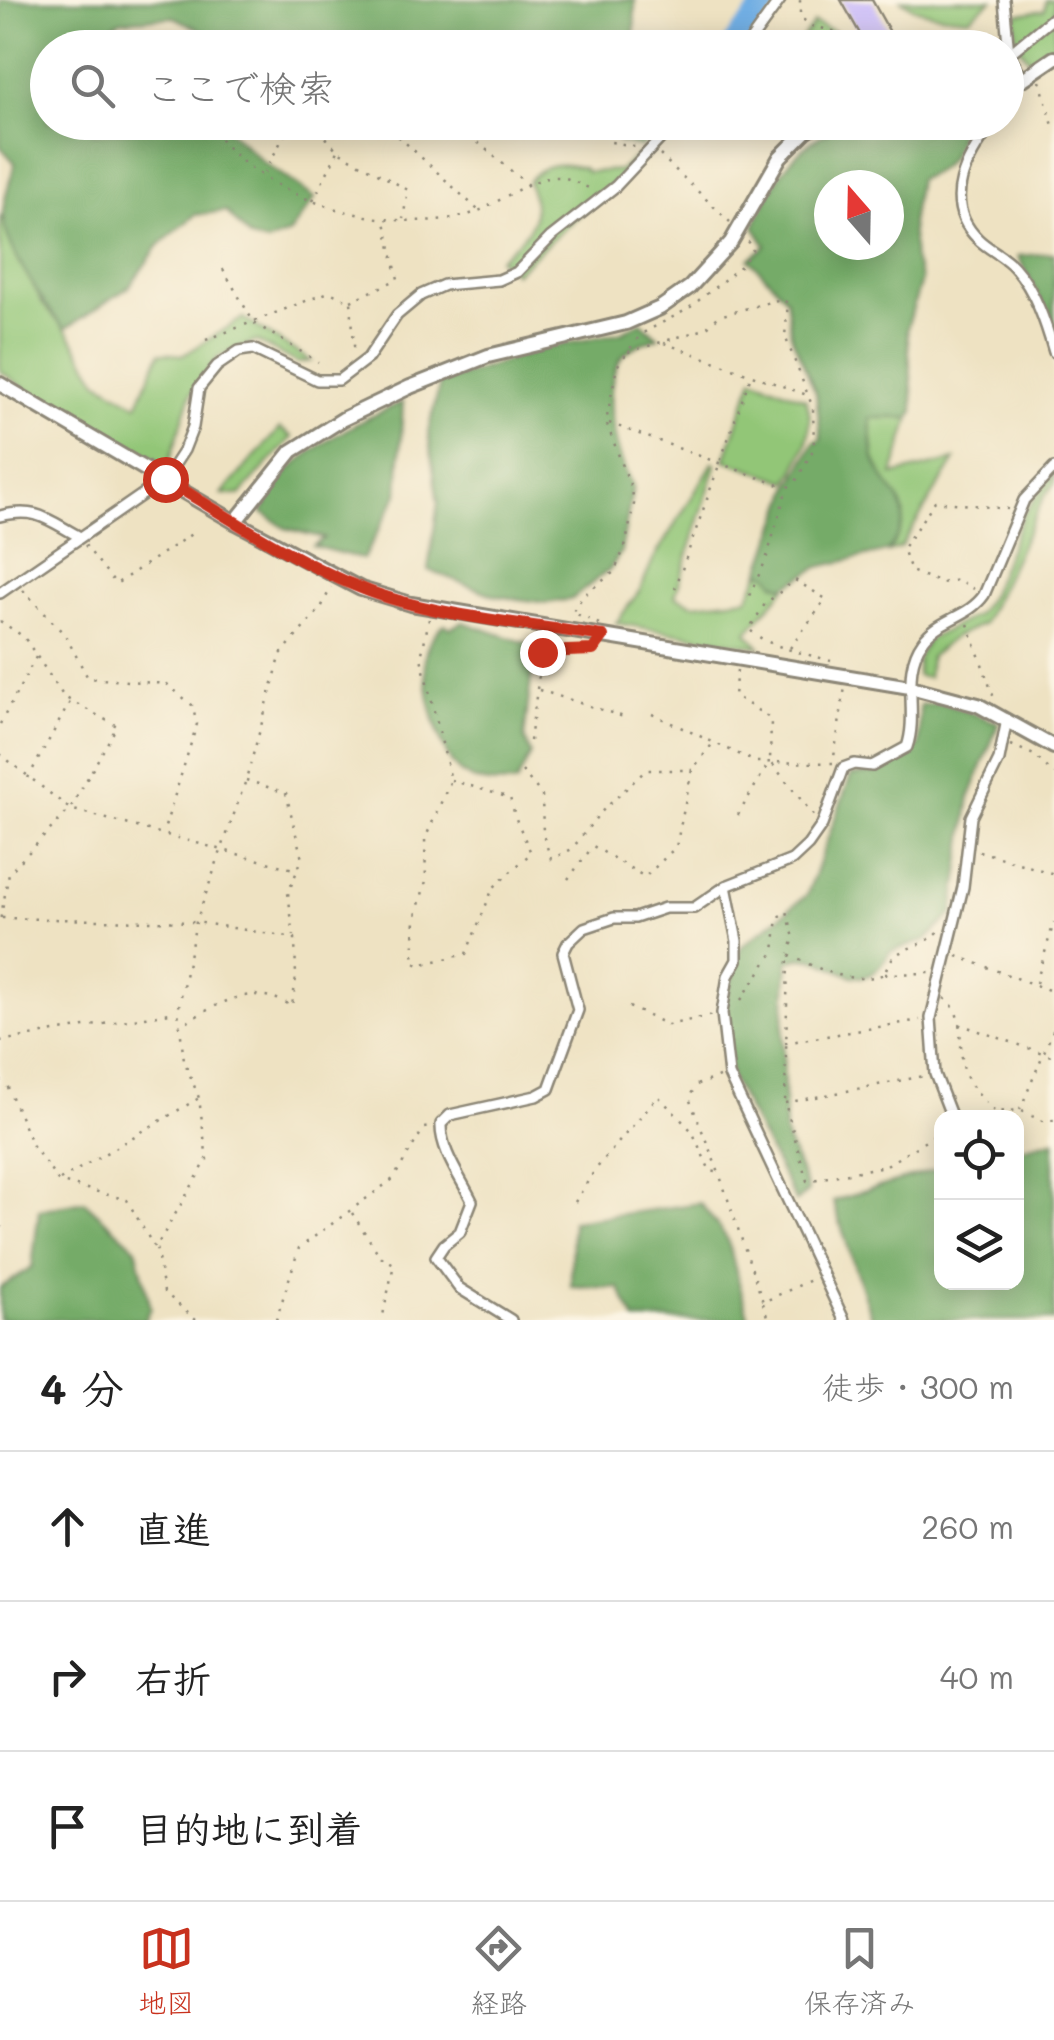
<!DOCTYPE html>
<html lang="ja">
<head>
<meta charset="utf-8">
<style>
  :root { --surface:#fff; --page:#f6f6f6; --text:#222; --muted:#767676; --line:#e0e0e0; --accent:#c8321e }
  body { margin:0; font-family:Mali,"Klee One",sans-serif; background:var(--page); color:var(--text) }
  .controls { position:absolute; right:30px; bottom:30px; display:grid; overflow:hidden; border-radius:20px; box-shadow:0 5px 25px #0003 }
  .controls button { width:90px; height:90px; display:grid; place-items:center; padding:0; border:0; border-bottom:2px solid var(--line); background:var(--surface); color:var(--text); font:50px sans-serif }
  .compass { position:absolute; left:814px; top:170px; width:90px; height:90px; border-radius:50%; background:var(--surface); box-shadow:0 5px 25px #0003; rotate:340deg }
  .stop { position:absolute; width:30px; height:30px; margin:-22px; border:8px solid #c8321e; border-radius:50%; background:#fff }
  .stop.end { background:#c8321e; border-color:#fff; box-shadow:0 2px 10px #0008 }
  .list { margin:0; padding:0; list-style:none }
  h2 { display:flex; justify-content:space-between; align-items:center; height:130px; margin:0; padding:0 40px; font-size:42px }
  h2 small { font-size:32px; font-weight:400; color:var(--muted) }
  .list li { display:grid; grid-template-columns:65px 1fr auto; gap:30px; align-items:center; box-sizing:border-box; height:150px; padding:0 40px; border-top:2px solid var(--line) }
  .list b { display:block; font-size:38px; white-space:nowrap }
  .list em { font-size:32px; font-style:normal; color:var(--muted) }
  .icon { flex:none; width:55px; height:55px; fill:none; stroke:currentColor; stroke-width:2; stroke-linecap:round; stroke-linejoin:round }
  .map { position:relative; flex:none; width:1054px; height:1320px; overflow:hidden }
  .search { position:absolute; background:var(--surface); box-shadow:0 5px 25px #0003; left:30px; right:30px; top:30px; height:110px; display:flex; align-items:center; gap:25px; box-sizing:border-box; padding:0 35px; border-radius:55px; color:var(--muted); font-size:38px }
  .sheet { height:580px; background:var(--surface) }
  nav { display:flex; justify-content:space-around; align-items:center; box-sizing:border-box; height:140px; border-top:2px solid var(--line); background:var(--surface); font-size:28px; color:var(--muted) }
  nav a { display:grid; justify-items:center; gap:5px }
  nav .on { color:var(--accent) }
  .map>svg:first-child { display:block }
  .green { fill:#92c677; stroke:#5e7851; stroke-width:2.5 }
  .forest { fill:#75ab68; stroke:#506b4a; stroke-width:2.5; fill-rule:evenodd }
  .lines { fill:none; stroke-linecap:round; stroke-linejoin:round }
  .river { stroke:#71aee3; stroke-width:22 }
  .building { fill:#c5b5fc }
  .street-casing { stroke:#8c8676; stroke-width:14 }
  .secondary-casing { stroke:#8c8676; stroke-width:18 }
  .path { stroke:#8c8676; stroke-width:2.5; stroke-dasharray:2.5 8; stroke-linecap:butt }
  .street { stroke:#fff; stroke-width:9 }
  .secondary { stroke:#fff; stroke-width:12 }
  .route { stroke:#c8321e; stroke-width:12 }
</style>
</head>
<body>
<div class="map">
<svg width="1054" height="1320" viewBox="0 0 1054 1320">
  <rect width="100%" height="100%" fill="#fcf5e5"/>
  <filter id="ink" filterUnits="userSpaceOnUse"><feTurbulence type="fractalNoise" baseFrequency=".01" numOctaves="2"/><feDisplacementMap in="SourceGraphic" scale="20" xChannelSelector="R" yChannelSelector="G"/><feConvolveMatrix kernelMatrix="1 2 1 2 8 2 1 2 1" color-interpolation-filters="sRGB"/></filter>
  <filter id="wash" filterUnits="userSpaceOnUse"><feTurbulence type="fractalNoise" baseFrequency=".0048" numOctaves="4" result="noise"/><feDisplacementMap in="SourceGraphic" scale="40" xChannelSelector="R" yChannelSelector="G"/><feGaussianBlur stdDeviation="2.25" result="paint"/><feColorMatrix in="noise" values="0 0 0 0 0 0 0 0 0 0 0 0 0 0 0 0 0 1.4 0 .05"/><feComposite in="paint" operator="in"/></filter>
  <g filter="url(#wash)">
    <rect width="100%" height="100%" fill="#eee2c2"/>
    <g class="green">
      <path d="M901,0H992L969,18C945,16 920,15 901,0Z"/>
      <path d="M1046,0H1054V45L1034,64C1017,49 1012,36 1017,14L1044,10Z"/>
      <path d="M814,23L842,35L830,47H796Z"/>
      <path d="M639,154L631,168L515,273L499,259C528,232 544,224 528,182C542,162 561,162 583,168L587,172L620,170Z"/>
      <path d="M0,215L43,304L70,335L98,381L137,405L160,353L184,355L243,318L311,361L297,363L256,341L218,357L191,394L168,466L36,396L0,371Z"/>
      <path d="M753,378L806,399C817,430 803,455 788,482L725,460Z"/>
      <path d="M870,417L910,418L893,475L955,460L901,547L889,552L904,513L874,459Z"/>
      <path d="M280,428L292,437L240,495L222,494Z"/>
      <path d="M713,463L716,465L675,596L693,604L748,598L760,572L768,574L775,583L786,587L747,632L760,647L616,623L640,590L653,560Z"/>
      <path d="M1054,473V484L1045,495L983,624L954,637L930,657L928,678L917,676L918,657L928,640L976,615L990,596L1023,515Z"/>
    </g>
    <g class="forest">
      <path d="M0,0H635L634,47L489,48L465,38H441L433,48L235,47L174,17L120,21L97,36L96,47L48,48V122L92,123L93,133L152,129L156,123H221L262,161L315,198L290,233L267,243L250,238L226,211L195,215L159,245L129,287L65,329C45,307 0,240 3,210C5,194 11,178 15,163L0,146Z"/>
      <path d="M625,122H667V123L641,147L618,142L619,129Z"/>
      <path d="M851,122L953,123L960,130C955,157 944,171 918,179L911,224L914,260L921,280L907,329L914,412L910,418H870C871,430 871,446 874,458C886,497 924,502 888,551L819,567L784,587L775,583L768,574L760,572L791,485L814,442L821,439L816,393L791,335L786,298L749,259L766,246L754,227C775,176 796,140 851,122ZM829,185H889V245H829Z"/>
      <path d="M1054,253V328L1018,256Z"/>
      <path d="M641,322L658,337C649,341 636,345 628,351C596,375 615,457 633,486L621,552L611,568L572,599L547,603L496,596L428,570L438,503L428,432L440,383L542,349L622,332Z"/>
      <path d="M403,402L398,494L363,559L313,546L324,538L285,528L262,512C270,499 278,482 288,472C318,441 364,419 403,402Z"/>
      <path d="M463,622L535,646L524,738L531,754L516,783C498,784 479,785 463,774C439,759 423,685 425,657C427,643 434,633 445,624L450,628Z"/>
      <path d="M943,703L999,723L970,796L953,914L926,940L890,952C861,1004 838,959 804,958C799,957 793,960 788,961L783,1036L785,1135L808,1191L796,1202L731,1078L722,1013L741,947L807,895L851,775L878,773L919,746L920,705Z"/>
      <path d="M1054,1140V1320H872L833,1201L941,1168L942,1282H1016L1017,1149Z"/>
      <path d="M84,1201L136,1248L151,1308L145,1320H0V1288L32,1267L39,1210Z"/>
      <path d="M700,1203L727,1238L749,1320H635L619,1288L571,1286L572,1221Z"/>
    </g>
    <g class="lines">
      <path class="river" d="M733,44L770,0"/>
    </g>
    <g id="blocks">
      <path class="building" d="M841,0H872L896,43L919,31L928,48H868Z"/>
    </g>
  </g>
  <g filter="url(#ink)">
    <use href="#blocks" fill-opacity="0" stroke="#8c8676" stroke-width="2.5"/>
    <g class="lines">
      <defs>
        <g id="street">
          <path d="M1004,0L1009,54L1023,79"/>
          <path d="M745,48L780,0"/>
          <path d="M1009,54L1054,17"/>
          <path d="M994,122C967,157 940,202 978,239C989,250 1005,256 1015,268C1035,290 1046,324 1054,352"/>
          <path d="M0,516C36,507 47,519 78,536"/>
          <path d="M0,593L165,479L184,450L193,427L199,388L217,366L239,351L253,349L317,380H339L368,358L397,315L421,295L444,285L499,280L517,272L551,237L616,186L676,122"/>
          <path d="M726,886L737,941V960L728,976L722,1013L729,1075L844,1320"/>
          <path d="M952,1118L935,1074L931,1018L963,887L971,817L999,760L1007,719"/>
          <path d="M511,1320L459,1288L436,1257L444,1245L460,1232L472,1201C461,1178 440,1150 441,1124L450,1115L536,1096L549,1089L578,1010L563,953L568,943L584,928L614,918H635L665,908H694L726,886L792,860L808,845L822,825L843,768L854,764L872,766L907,747C919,713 900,672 923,641C938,619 968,618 984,595L1024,500L1054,468"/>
        </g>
        <g id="secondary">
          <path d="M1006,85L1023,79L1054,58"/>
          <path d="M0,384L235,522L336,576L361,589L411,604L910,687L978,705L1054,747"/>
          <path d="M235,522L292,451L343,419L410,387L488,356L626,323L660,308L690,287L731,242L780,157L806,131L820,122"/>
        </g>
      </defs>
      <use href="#street" class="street-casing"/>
      <use href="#secondary" class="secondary-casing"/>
      <g class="path">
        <path d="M800,0V17L812,26L842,33L830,48"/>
        <path d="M139,40L182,48"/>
        <path d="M439,48L446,38L478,48"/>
        <path d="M1040,81L1054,129"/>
        <path d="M207,122C215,132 223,143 232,152C286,205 393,234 467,215C497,207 526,177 559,177C569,177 584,187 594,190"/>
        <path d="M278,122L291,123"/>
        <path d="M312,122L338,151L408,190L403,219"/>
        <path d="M383,122L478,210"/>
        <path d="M454,122L529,186"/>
        <path d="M587,122L611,142L640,147"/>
        <path d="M660,155L730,222"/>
        <path d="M264,173L291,123"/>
        <path d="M313,201L338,151"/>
        <path d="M223,269L254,323L318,362"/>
        <path d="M351,301L398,279L385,222"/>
        <path d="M206,340L329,292L351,301L354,346L359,350"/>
        <path d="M664,343L807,395"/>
        <path d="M628,352L705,329L719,316L781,299L788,303L785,336L813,408L814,448L796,481L787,488L766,560L748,598"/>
        <path d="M609,423L785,487"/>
        <path d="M85,545L116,584L196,531"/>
        <path d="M675,589L751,375"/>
        <path d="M974,589L958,580L941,583L911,571L903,548L935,501L1008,509"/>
        <path d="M23,590L65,635L88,678L167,684L192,705L197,724L163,833"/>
        <path d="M429,619L421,658L451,780L425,839L426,881L415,919L413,962L418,965L466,954L493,888L531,853L516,819L510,798L451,780"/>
        <path d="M0,621L24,637L64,697L117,726L70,809L9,873L0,921"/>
        <path d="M599,624L572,612L584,595L614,572L625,547L634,504L632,490L606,422L617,366L641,334L688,309L741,266L754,248L746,239"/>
        <path d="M968,624L995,701"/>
        <path d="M790,648L826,599L795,580L765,604L749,629C768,648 806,653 831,661"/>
        <path d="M737,670L734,695L771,719L770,761L814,816"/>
        <path d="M539,690L627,718"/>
        <path d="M652,714L756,762L833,763L845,687"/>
        <path d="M0,724L36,657"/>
        <path d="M530,741L542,652L594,648"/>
        <path d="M1011,745L1034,755L1054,774"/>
        <path d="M0,754L70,809L297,870"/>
        <path d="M522,771L542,795L543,835L551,859L572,849L599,814L646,770H692"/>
        <path d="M28,778L70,702"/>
        <path d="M246,780L286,793L302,859L288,893L294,936"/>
        <path d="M738,815L770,761"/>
        <path d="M979,851L1054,874"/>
        <path d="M568,879L593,846L645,877L676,847L692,770L714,742"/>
        <path d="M2,918L196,922L295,938L296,978L292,1006C249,981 220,1004 180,1025"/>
        <path d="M938,932C920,951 890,945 885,974C850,986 821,969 788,955L785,1103L807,1181L885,1166L942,1131"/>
        <path d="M957,956L1054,992"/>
        <path d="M885,974L931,973"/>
        <path d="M1036,983L1054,922"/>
        <path d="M944,998C967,1011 957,1051 965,1073C970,1087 985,1102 995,1112L1020,1110L1042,1121L1054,1120"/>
        <path d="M741,1000L774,951L778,918L787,911L794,938L789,953"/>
        <path d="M629,1007L668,1025L713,1015"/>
        <path d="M959,1024L1054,1057"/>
        <path d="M0,1041L176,1012"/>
        <path d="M785,1043L920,1020"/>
        <path d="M719,1077L696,1085L689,1098L719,1173L763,1302L813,1279"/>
        <path d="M0,1080L7,1085L31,1143L58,1181L127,1200L154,1247"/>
        <path d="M785,1103L924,1076"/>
        <path d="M1020,1110L1054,1028"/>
        <path d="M60,1180L199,1098"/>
        <path d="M575,1202L595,1170L658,1096L692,1131L710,1171L716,1172"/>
        <path d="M352,1213L380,1256L394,1264L382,1320"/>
        <path d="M0,1227L8,1230"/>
        <path d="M763,1303L768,1320"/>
        <path d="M196,1320L164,1292L156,1247L207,1160L199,1098L184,1060L178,1011L196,922L246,780L281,654L321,608L331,587"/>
        <path d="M276,1320L299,1248L393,1179L424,1128L430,1127"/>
      </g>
      <use href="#street" class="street"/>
      <use href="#secondary" class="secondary"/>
    </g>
  </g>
  <g class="lines" filter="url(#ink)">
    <path class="route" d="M165,479C226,516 295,562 361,588C429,616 529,624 603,636L593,650L542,652"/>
  </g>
</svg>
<div class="controls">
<button><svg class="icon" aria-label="locate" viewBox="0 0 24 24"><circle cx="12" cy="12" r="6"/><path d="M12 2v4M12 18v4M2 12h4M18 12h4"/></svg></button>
<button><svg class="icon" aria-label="layers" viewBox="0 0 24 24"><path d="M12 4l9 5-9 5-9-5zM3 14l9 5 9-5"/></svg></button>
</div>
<svg class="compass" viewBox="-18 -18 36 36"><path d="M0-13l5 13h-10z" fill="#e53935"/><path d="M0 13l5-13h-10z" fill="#767676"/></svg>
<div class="stop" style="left:165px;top:479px"></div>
<div class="stop end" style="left:542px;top:652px"></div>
<div class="search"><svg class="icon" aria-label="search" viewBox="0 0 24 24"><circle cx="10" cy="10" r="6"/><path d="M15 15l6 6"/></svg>ここで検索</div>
</div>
<section class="sheet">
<h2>4 分<small>徒歩 · 300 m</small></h2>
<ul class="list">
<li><svg class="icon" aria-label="ahead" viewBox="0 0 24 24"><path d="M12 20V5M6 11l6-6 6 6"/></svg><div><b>直進</b></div><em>260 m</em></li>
<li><svg class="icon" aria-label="right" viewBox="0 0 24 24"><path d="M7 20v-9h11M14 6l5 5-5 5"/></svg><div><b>右折</b></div><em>40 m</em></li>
<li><svg class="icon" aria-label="arrive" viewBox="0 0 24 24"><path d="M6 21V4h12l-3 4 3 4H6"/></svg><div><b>目的地に到着</b></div></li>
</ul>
</section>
<nav>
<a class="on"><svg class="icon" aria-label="map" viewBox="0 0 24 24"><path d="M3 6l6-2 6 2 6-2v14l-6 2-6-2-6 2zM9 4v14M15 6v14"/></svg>地図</a>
<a><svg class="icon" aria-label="directions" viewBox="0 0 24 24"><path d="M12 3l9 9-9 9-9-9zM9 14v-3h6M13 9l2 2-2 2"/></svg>経路</a>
<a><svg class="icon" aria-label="saved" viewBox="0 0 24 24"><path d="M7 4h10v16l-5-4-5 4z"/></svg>保存済み</a>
</nav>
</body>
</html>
